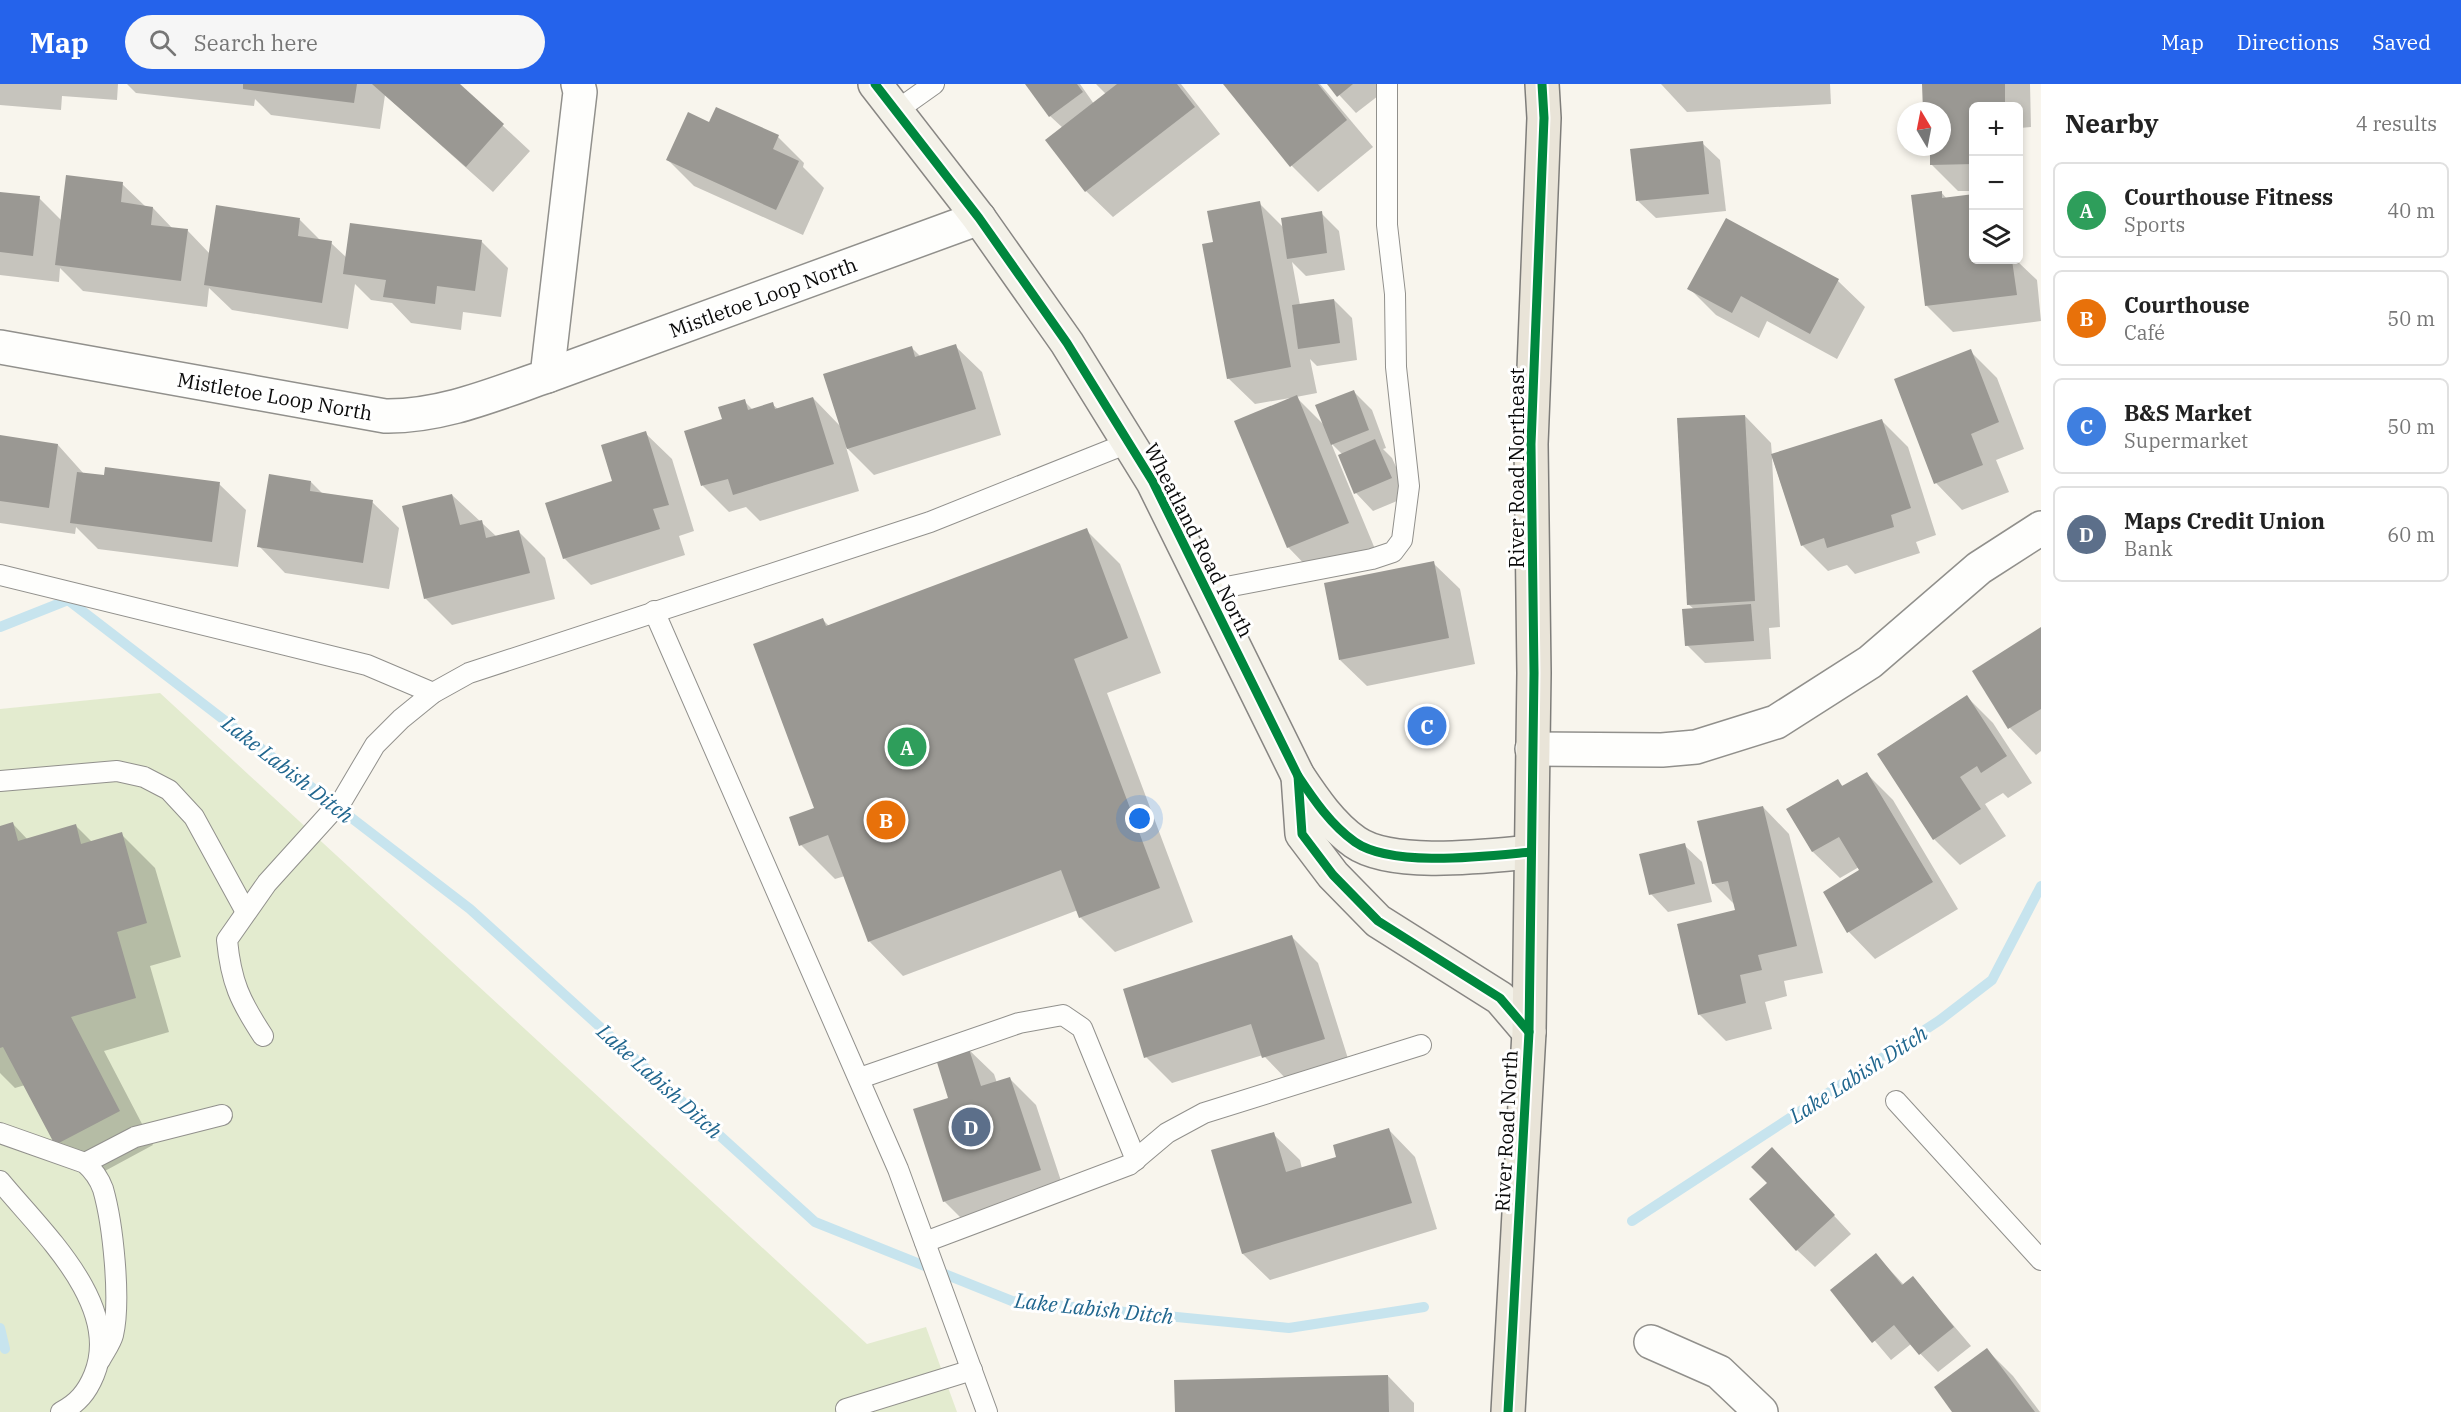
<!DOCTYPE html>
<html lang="en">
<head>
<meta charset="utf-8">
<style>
  :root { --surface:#fff; --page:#f6f6f6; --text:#222; --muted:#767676; --line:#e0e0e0; --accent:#2563eb }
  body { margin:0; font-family:"IBM Plex Serif",serif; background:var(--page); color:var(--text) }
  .controls { position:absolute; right:18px; top:18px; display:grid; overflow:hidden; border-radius:9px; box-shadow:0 3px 9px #0003 }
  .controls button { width:54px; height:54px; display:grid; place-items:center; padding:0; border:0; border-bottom:2px solid var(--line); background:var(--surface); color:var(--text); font:30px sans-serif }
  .compass { position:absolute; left:1897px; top:18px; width:54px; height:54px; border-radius:50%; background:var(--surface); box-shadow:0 3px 9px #0003; rotate:350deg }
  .you { position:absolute; left:1140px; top:735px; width:21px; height:21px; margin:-15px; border:4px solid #fff; border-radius:50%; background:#1a73e8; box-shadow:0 0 0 9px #1a73e833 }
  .badge { display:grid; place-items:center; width:39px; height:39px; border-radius:50%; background:var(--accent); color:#fff; font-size:20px; font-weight:700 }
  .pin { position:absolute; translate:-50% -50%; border:3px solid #fff; box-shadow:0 2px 6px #0006 }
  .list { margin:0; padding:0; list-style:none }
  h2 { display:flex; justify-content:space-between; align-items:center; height:78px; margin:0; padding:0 24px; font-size:26px }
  h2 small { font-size:20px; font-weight:400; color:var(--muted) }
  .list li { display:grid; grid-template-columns:39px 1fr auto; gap:18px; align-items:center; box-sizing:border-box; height:96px; margin:0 12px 12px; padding:0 12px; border:2px solid var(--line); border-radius:9px }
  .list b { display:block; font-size:22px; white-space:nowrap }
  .list p { margin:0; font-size:20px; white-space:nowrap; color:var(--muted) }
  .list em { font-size:20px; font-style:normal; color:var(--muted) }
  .icon { flex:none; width:33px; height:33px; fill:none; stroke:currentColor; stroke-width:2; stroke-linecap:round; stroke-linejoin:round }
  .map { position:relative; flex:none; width:2041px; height:1328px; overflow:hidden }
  header { display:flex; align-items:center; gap:36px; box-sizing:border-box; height:84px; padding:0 30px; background:var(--accent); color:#fff }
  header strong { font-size:28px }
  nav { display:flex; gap:33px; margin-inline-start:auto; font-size:21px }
  .search { width:420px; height:54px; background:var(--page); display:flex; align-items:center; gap:15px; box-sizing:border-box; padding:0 21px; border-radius:33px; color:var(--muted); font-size:22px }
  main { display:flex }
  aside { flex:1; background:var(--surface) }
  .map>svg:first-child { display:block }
  .green { fill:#e3ebcf }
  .shadow { fill:#0003 }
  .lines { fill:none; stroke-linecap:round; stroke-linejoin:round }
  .stream { stroke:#c7e4ee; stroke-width:10 }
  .building { fill:#9a9893 }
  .service-casing { stroke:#91908c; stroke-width:22 }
  .minor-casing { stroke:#91908c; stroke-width:36 }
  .secondary-casing { stroke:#888683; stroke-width:36 }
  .primary-casing { stroke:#7e7d7a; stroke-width:36 }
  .service { stroke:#fefefc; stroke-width:20 }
  .minor { stroke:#fefefc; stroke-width:33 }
  .secondary { stroke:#f3f1e8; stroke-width:33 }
  .primary { stroke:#e9e4d8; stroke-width:33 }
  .cycleway-casing { stroke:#fff; stroke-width:13 }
  .cycleway { stroke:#00873e; stroke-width:9 }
  .labels { text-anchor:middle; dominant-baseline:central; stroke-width:6; stroke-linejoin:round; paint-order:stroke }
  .street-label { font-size:20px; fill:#0a0a0a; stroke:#fff }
  .water-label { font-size:21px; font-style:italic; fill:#20668e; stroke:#fff }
</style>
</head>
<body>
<header>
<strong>Map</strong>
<div class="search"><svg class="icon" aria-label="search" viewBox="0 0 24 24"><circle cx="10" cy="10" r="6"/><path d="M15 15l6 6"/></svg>Search here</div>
<nav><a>Map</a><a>Directions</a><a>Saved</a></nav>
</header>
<main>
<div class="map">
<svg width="2041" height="1328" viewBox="0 0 2041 1328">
  <rect width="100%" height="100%" fill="#f8f5ed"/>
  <path class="green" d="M160,609L867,1260L926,1243L957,1328H0V625Z"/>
  <g class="shadow">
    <path d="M0,0H118L117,16L62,12L61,26L0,21Z"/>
    <path d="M127,0H458L530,67L493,108L385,11L380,45L271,31L255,15L254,22L136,9Z"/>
    <path d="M1028,0H1080L1094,20L1106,10L1096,0H1181L1220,50L1113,133L1086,107L1047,56L1063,44L1050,32Z"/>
    <path d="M1225,0H1320L1373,63L1318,108L1292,82Z"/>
    <path d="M1329,0H1382L1387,5L1356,29Z"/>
    <path d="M1661,0H1830L1831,20L1687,28Z"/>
    <path d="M1924,0H2030L2031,43L2020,44V69L2018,22H1974V107H1958L1932,81V63H1942V27H1924Z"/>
    <path d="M710,40L778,53L804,79L803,83L824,104L803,151L694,102L668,76Z"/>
    <path d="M1702,59L1720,76L1726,127L1656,134L1638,117Z"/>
    <path d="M122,100L146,123L153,124L173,145L187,146L210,170L300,136L321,157L331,159L347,174L481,157L508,184L501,233L463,228L461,246L411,239L392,219L371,216L355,200L348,245L232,226L209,204L207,223L83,207L60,184L59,198L0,191V109L39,114L62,137Z"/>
    <path d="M1941,108L1947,115L1974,176H2016L2037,196L2041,237L1953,248L1927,222Z"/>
    <path d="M1259,119L1283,143L1321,129L1339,147L1345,186L1306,192L1292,178L1300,221L1334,216L1352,234L1357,276L1317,282L1310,275L1317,309L1296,313L1324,341L1354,308L1372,326L1386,364L1383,365L1392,374L1409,412L1373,427L1356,409L1343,371L1331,359L1375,465L1314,490L1288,463L1290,314L1255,320L1228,294L1214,159Z"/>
    <path d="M1726,136L1838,197L1865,223L1837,275L1767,237L1759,254L1716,231L1689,204Z"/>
    <path d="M955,262L982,288L1001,351L874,391L846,363L859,407L760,437L746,423L729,428L703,402L723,336L744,317L753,326L772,320L778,325L813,314L841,343L912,264L921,273Z"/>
    <path d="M1970,267L1997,294L2024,365L1996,376L2009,408L1962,426L1936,399Z"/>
    <path d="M1745,332L1771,359L1772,372L1881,336L1908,363L1936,451L1916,458L1920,469L1855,490L1847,481L1828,487L1802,461L1772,373L1780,543L1769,544L1771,575L1705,579L1687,561L1694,525L1688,520Z"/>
    <path d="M645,349L672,375L694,447L679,452L685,471L591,501L564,474Z"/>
    <path d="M0,353L58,361L84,390L219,400L246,426L238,483L98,465L76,443L75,450L0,439Z"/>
    <path d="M311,398L323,410L372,418L399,444L389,505L285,489L259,462Z"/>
    <path d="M452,411L497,453L519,448L545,474L555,515L452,541L425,514Z"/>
    <path d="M1086,446L1120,480L1161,589L1107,609L1193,838L1115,868L1080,833L1078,826L903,892L869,857L845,792L835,795L801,761L816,724L823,536L829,542Z"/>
    <path d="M1433,479L1460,505L1475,580L1367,602L1340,576Z"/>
    <path d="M2041,545V667L2036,671L2010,644L1974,587Z"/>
    <path d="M1967,613L1993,639L2032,699L2008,714L2003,709L1985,720L2006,752L1960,781L1934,755Z"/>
    <path d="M1867,690L1893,716L1958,825L1875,875L1849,848L1825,808L1861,787L1859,783L1840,794L1813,768L1788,726L1837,697L1844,703Z"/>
    <path d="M1763,723L1789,750L1823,889L1784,897L1787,912L1765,918L1772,945L1726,957L1699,930L1737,827L1735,821L1713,799Z"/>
    <path d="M13,740L28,756L76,742L92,758L121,750L155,784L181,873L150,882L169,948L104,967L153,1061L90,1095L56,1060L25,1001L15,1004L0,989V744Z"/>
    <path d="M1684,761L1702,778L1712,818L1668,828L1651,810Z"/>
    <path d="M1292,853L1318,879L1350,981L1290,999L1263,971L1172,999L1146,973Z"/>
    <path d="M967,964L994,990L997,999L1010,995L1036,1021L1066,1112L970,1143L944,1117L950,1015Z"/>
    <path d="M1389,1046L1415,1073L1437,1145L1270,1196L1243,1170L1213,1068L1273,1050L1300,1076L1302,1085L1338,1074Z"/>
    <path d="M1789,1083L1851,1150L1815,1183L1797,1166L1769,1100Z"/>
    <path d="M1876,1171L1904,1201L1913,1194L1971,1262L1938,1288L1911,1260L1891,1276L1832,1206Z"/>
    <path d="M1987,1266L2013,1292L2040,1328H1954Z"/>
    <path d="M1388,1292L1414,1319V1328H1176Z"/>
  </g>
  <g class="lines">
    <g class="stream">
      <path d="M0,543L68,516L470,825L815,1138L1012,1217L1289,1244L1424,1223"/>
      <path d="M1632,1137L1940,936L1992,896L2041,802"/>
      <path d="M0,1244L5,1265"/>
    </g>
  </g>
  <g class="building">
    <path d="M243,0H357L354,19L243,5Z"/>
    <path d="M372,0H460L504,40L466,83Z"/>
    <path d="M1025,0H1077L1083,8L1049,33Z"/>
    <path d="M1117,0H1177L1195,23L1085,108L1045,56Z"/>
    <path d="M1223,0H1318L1347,36L1290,83Z"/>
    <path d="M1327,0H1353L1337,13Z"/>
    <path d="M1922,0H2005V18H1994V22H1974V80L1930,81V63H1942V27H1923Z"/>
    <path d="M716,23L779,51L773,65L799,77L776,126L666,76L688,28L709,38Z"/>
    <path d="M1703,57L1709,110L1636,117L1630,65Z"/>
    <path d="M66,91L123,98L121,118L153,123L151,141L188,145L181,197L55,181Z"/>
    <path d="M1942,107V114L1974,110V176H2012L2017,211L1925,222L1911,111Z"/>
    <path d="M0,108L40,112L33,172L0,168Z"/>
    <path d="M1260,117L1291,283L1227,295L1202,160L1213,158L1207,127Z"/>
    <path d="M216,121L300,134L298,152L332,157L322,219L204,201Z"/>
    <path d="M1322,127L1327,169L1287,175L1281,134Z"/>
    <path d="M1726,134L1839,195L1810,250L1741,212L1732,229L1687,205Z"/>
    <path d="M350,139L482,156L475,207L437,202L435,220L383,213L386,196L343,190Z"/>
    <path d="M1334,215L1340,259L1298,265L1292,221Z"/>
    <path d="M956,260L976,325L847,365L823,290L912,262L915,273Z"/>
    <path d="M1971,265L1999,338L1971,350L1983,381L1934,400L1894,295Z"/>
    <path d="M1354,306L1369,346L1331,361L1315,321Z"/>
    <path d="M1297,311L1349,439L1287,464L1234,337Z"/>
    <path d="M813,313L834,380L733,411L728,395L701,402L684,347L722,335L718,323L745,315L748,326L773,318L775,325Z"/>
    <path d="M1745,331L1755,517L1687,521L1677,334Z"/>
    <path d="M1882,335L1911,424L1891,431L1894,443L1827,464L1824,454L1801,462L1771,370Z"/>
    <path d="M646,347L669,421L653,425L660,445L563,475L545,419L612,397L601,361Z"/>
    <path d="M0,351L58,360L49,424L0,417Z"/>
    <path d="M1375,355L1392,394L1354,410L1338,371Z"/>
    <path d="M105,383L220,398L212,458L70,439L77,388L104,391Z"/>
    <path d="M269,390L311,397L310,407L373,416L363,479L257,463Z"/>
    <path d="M452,410L460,441L482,436L486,454L519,446L530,489L424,515L402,422Z"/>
    <path d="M1087,444L1128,554L1074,575L1160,804L1079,834L1061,786L868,858L828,751L799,762L789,733L814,724L753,560L823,534L826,542Z"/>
    <path d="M1434,477L1449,554L1339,576L1324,499Z"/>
    <path d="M1751,520L1754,557L1685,562L1682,525Z"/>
    <path d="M2041,543V625L2008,645L1972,587Z"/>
    <path d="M1967,611L2007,672L1981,689L1977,682L1960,693L1981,725L1933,756L1877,670Z"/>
    <path d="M1867,688L1933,798L1847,849L1823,808L1859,786L1839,753L1812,768L1786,725L1838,695L1842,702Z"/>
    <path d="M1763,722L1797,862L1758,871L1762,886L1740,891L1746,919L1698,931L1677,840L1735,826L1728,797L1712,800L1697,737Z"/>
    <path d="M13,738L18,757L76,740L81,760L122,748L147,839L117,848L136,914L71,933L120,1027L55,1061L3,963L0,964V742Z"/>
    <path d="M1685,759L1695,800L1649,811L1639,770Z"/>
    <path d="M1292,851L1325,955L1262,974L1251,940L1144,974L1123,905Z"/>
    <path d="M968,962L981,1002L1010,993L1041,1086L943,1118L913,1025L948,1014L935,972Z"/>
    <path d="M1389,1044L1412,1119L1242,1170L1211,1066L1274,1048L1286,1088L1336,1073L1333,1061Z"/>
    <path d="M1772,1063L1835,1131L1796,1167L1749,1115L1767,1099L1751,1083Z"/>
    <path d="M1876,1169L1902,1201L1913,1192L1954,1243L1919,1271L1894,1241L1872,1259L1830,1206Z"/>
    <path d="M1987,1264L2035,1328H1952L1934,1303Z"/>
    <path d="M1388,1291L1389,1328H1175L1174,1296Z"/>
  </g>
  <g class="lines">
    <defs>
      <g id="service">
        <path d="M896,27L934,0"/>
        <path d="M0,491L367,581L433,609"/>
        <path d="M1206,507L1372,475L1393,468L1402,456L1409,402L1396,283L1395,210L1387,141V0"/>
        <path d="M654,527L898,1085L987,1328"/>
        <path d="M0,697L117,687L144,693L169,706L194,733L246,828"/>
        <path d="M263,952C240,917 231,898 227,856L267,799L343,715L375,661L401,635L433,609L469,589L930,438L1128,359"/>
        <path d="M860,994L1019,939L1063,931L1082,944L1136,1076"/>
        <path d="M1896,1017L2041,1176"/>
        <path d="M0,1049L85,1079C93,1086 99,1094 103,1105C113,1140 121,1216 113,1251C111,1259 104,1268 100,1276"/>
        <path d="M85,1079L135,1053L222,1031"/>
        <path d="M0,1097C41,1147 123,1221 94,1291C87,1308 78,1319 61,1328"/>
        <path d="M925,1158L1129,1081L1167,1049L1204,1029L1421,961"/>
        <path d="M846,1325L972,1286"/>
      </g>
      <g id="minor">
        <path d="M0,263L385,332C441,333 495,310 547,292L580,8L578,0"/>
        <path d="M547,292L979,134"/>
        <path d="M1532,665L1662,666L1696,663L1776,638L1870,578L1979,484L2041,444"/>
        <path d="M1651,1258L1719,1288L1761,1328"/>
      </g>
      <g id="secondary">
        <path d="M875,0L979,134L1067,259L1153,398L1298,692C1314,716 1331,741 1355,758C1392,784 1487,772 1531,768"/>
        <path d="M1298,692L1302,750L1333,791L1378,837L1500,914L1529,948"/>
      </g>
      <path id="primary" d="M1508,1328L1529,948L1534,589L1531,360L1544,34L1542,0"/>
    </defs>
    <use href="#service" class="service-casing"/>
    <use href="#minor" class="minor-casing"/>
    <use href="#secondary" class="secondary-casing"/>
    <use href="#primary" class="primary-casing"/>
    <use href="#service" class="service"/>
    <use href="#minor" class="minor"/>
    <use href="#secondary" class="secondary"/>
    <use href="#primary" class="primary"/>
    <defs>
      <g id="cycleway">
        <path d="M875,0L979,134L1067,259L1153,398L1298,692C1314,716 1331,741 1355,758C1392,784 1487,772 1531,768"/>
        <path d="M1298,692L1302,750L1333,791L1378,837L1500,914L1529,948"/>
        <path d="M1508,1328L1529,948L1534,589L1531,360L1544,34L1542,0"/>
      </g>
    </defs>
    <use href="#cycleway" class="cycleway-casing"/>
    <use href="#cycleway" class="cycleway"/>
  </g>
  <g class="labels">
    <g class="street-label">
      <text transform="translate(763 213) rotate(-20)">Mistletoe Loop North</text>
      <text transform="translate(275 312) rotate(10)">Mistletoe Loop North</text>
      <text transform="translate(1516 384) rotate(-90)">River Road Northeast</text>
      <text transform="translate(1199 456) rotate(63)">Wheatland Road North</text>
      <text transform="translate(1506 1047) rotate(-87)">River Road North</text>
    </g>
    <g class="water-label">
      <text transform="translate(288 685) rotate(38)">Lake Labish Ditch</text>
      <text transform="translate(1858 990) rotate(-33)">Lake Labish Ditch</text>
      <text transform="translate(660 997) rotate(42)">Lake Labish Ditch</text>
      <text transform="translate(1094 1224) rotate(6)">Lake Labish Ditch</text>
    </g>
  </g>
</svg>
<div class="controls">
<button>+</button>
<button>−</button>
<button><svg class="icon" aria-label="layers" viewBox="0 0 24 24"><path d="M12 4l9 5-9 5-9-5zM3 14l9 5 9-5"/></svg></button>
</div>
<svg class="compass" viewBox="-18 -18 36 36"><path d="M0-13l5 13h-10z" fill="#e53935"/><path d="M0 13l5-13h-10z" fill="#767676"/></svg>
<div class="you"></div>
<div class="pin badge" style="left:907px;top:663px;background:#2e9e5b">A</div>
<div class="pin badge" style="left:886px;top:736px;background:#e8710a">B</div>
<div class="pin badge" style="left:1427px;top:642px;background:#3f7fe0">C</div>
<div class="pin badge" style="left:971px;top:1043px;background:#5c6f8a">D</div>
</div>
<aside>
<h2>Nearby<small>4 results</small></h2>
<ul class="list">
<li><span class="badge" style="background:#2e9e5b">A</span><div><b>Courthouse Fitness</b><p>Sports</p></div><em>40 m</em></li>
<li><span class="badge" style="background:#e8710a">B</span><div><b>Courthouse</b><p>Café</p></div><em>50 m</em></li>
<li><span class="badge" style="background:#3f7fe0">C</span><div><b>B&amp;S Market</b><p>Supermarket</p></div><em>50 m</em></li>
<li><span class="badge" style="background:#5c6f8a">D</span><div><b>Maps Credit Union</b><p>Bank</p></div><em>60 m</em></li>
</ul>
</aside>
</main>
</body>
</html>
